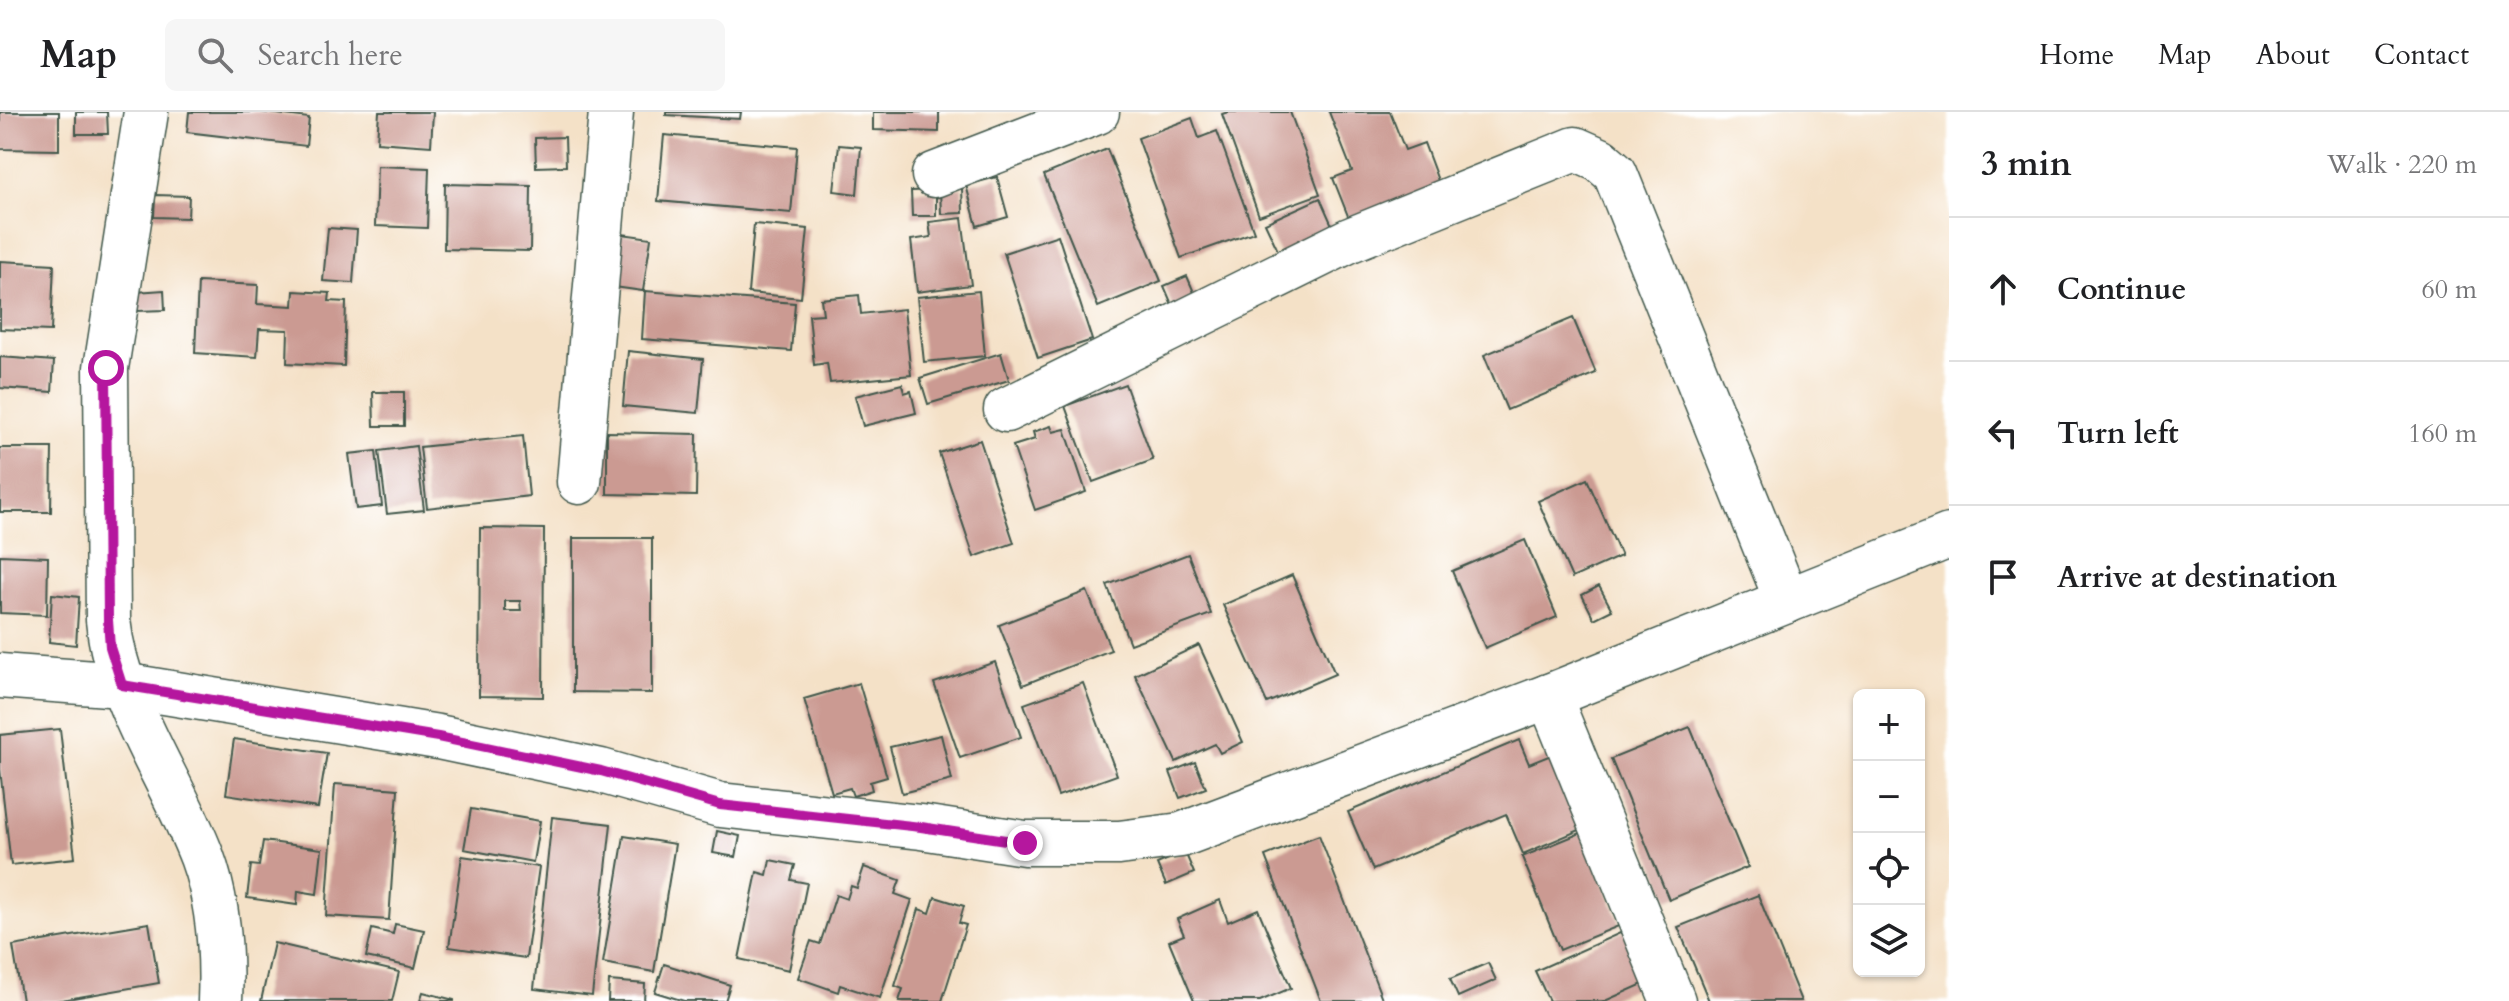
<!DOCTYPE html>
<html lang="en">
<head>
<meta charset="utf-8">
<style>
  :root { --surface:#fff; --page:#f6f6f6; --text:#202124; --muted:#757577; --line:#e0e0e0 }
  body { margin:0; font-family:Cardo,serif; background:var(--page); color:var(--text) }
  .controls { position:absolute; right:24px; bottom:24px; display:grid; overflow:hidden; border-radius:12px; box-shadow:0 2px 6px #0004 }
  .controls button { width:72px; height:72px; display:grid; place-items:center; padding:0; border:0; border-bottom:2px solid var(--line); background:var(--surface); color:var(--text); font:40px sans-serif }
  .stop { position:absolute; width:24px; height:24px; margin:-18px; border:6px solid #b5179e; border-radius:50%; background:#fff }
  .stop.end { background:#b5179e; border-color:#fff; box-shadow:0 2px 8px #0008 }
  .list { margin:0; padding:0; list-style:none }
  h2 { display:flex; justify-content:space-between; align-items:center; height:104px; margin:0; padding:0 32px; font-size:34px }
  h2 small { font-size:26px; font-weight:400; color:var(--muted) }
  .list li { display:grid; grid-template-columns:52px 1fr auto; gap:24px; align-items:center; box-sizing:border-box; height:144px; padding:0 32px; border-top:2px solid var(--line) }
  .list b { display:block; font-size:30px; white-space:nowrap }
  .list em { font-size:26px; font-style:normal; color:var(--muted) }
  .icon { flex:none; width:44px; height:44px; fill:none; stroke:currentColor; stroke-width:2; stroke-linecap:round; stroke-linejoin:round }
  .map { position:relative; flex:none; width:1949px; height:889px; overflow:hidden }
  header { display:flex; align-items:center; gap:48px; box-sizing:border-box; height:112px; padding:0 40px; background:var(--surface); border-bottom:2px solid var(--line) }
  header strong { font-size:38px }
  nav { display:flex; gap:44px; margin-inline-start:auto; font-size:28px }
  .search { width:560px; height:72px; background:var(--page); display:flex; align-items:center; gap:20px; box-sizing:border-box; padding:0 28px; border-radius:12px; color:var(--muted); font-size:30px }
  main { display:flex }
  aside { flex:1; background:var(--surface) }
  .map>svg:first-child { display:block }
  .building { fill:#cb9a92; fill-rule:evenodd }
  .lines { fill:none; stroke-linecap:round; stroke-linejoin:round }
  .minor-casing { stroke:#3f564a; stroke-width:47 }
  .minor { stroke:#fff; stroke-width:44 }
  .route { stroke:#b5179e; stroke-width:10 }
</style>
</head>
<body>
<header>
<strong>Map</strong>
<div class="search"><svg class="icon" aria-label="search" viewBox="0 0 24 24"><circle cx="10" cy="10" r="6"/><path d="M15 15l6 6"/></svg>Search here</div>
<nav><a>Home</a><a>Map</a><a>About</a><a>Contact</a></nav>
</header>
<main>
<div class="map">
<svg width="1949" height="889" viewBox="0 0 1949 889">
  <rect width="100%" height="100%" fill="#fff"/>
  <filter id="ink" filterUnits="userSpaceOnUse"><feTurbulence type="fractalNoise" baseFrequency=".0125" numOctaves="2"/><feDisplacementMap in="SourceGraphic" scale="16" xChannelSelector="R" yChannelSelector="G"/><feConvolveMatrix kernelMatrix="1 2 1 2 8 2 1 2 1" color-interpolation-filters="sRGB"/></filter>
  <filter id="wash" filterUnits="userSpaceOnUse"><feTurbulence type="fractalNoise" baseFrequency=".006" numOctaves="4" result="noise"/><feDisplacementMap in="SourceGraphic" scale="32" xChannelSelector="R" yChannelSelector="G"/><feGaussianBlur stdDeviation="1.8" result="paint"/><feColorMatrix in="noise" values="0 0 0 0 0 0 0 0 0 0 0 0 0 0 0 0 0 1.4 0 .05"/><feComposite in="paint" operator="in"/></filter>
  <g filter="url(#wash)">
    <rect width="100%" height="100%" fill="#f4e1c7"/>
    <g id="blocks">
      <g class="building">
        <path d="M0,0H59V38L0,37Z"/>
        <path d="M76,0H107L108,22H76Z"/>
        <path d="M189,0H261L309,6L306,34L187,20Z"/>
        <path d="M379,0H433L431,34L377,30Z"/>
        <path d="M666,0H741L740,7L666,3Z"/>
        <path d="M873,0H939V20L873,18Z"/>
        <path d="M1228,0H1290L1320,82L1259,104L1222,2Z"/>
        <path d="M1329,0H1390L1405,38L1424,31L1440,74L1350,109L1333,66L1352,59Z"/>
        <path d="M1192,6L1199,26L1217,19L1254,120L1181,146L1138,26Z"/>
        <path d="M664,23L797,35L791,101L658,89Z"/>
        <path d="M565,25L566,54L536,55L535,26Z"/>
        <path d="M839,33L861,35L857,82L834,79Z"/>
        <path d="M1107,37L1161,169L1098,195L1044,63Z"/>
        <path d="M377,54L429,56L427,116L375,114Z"/>
        <path d="M997,65L1008,105L977,114L966,73Z"/>
        <path d="M445,72L531,74L530,139L444,137Z"/>
        <path d="M962,76L963,101L941,102L940,77Z"/>
        <path d="M936,78V104H912L911,79Z"/>
        <path d="M155,83L189,84L188,106L154,105Z"/>
        <path d="M1320,86L1335,120L1281,145L1265,111Z"/>
        <path d="M962,106L971,173L917,180L911,128L931,125L929,110Z"/>
        <path d="M754,112L808,117L801,186L748,181Z"/>
        <path d="M328,116L357,118L353,171L323,169Z"/>
        <path d="M615,121L651,126L643,179L607,174Z"/>
        <path d="M1058,123L1092,228L1038,246L1004,141Z"/>
        <path d="M0,149L54,152L51,219L0,217Z"/>
        <path d="M1187,164L1196,185L1173,195L1164,174Z"/>
        <path d="M198,170L258,173L257,192L293,194L294,179L330,181L329,189L346,190L344,254L287,251L288,218L259,217L257,245L195,241Z"/>
        <path d="M164,178L165,198L137,199L136,180Z"/>
        <path d="M645,179L795,191L791,239L642,227Z"/>
        <path d="M979,179L985,244L924,250L917,185Z"/>
        <path d="M859,183L861,202L904,197L911,263L830,271L827,251L814,253L809,203L823,202L821,187Z"/>
        <path d="M1573,206L1596,261L1507,298L1484,243Z"/>
        <path d="M628,239L703,247L698,301L623,294Z"/>
        <path d="M1001,241L1009,268L928,292L920,266Z"/>
        <path d="M0,245L54,249L52,280L0,276Z"/>
        <path d="M902,272L904,281L911,279L916,301L863,314L855,284Z"/>
        <path d="M1125,272L1153,348L1093,370L1065,294Z"/>
        <path d="M373,280H404V314H374Z"/>
        <path d="M1051,314L1053,320L1065,317L1086,380L1035,398L1013,334L1035,327L1033,320Z"/>
        <path d="M607,320L697,322L696,384L607,382Z"/>
        <path d="M523,324L529,384L427,396L420,335Z"/>
        <path d="M980,328L1014,431L974,445L939,341Z"/>
        <path d="M416,334L424,398L387,402L379,339Z"/>
        <path d="M0,336H52L51,400H0Z"/>
        <path d="M376,339L382,394L356,397L349,342Z"/>
        <path d="M1587,367L1621,444L1572,466L1538,389Z"/>
        <path d="M480,416L544,417L543,585L479,584ZM505,489H520L521,499H505Z"/>
        <path d="M573,426H652V581L573,580Z"/>
        <path d="M1525,428L1557,505L1485,536L1452,459Z"/>
        <path d="M1188,442L1211,502L1130,532L1107,473Z"/>
        <path d="M0,443L48,445L47,503L0,501Z"/>
        <path d="M1292,463L1335,562L1267,591L1223,493Z"/>
        <path d="M1599,474L1612,498L1594,507L1582,483Z"/>
        <path d="M1087,479L1111,538L1023,573L999,513Z"/>
        <path d="M52,482L79,485L76,533L49,530Z"/>
        <path d="M1199,533L1243,630L1220,641L1215,632L1176,650L1135,563Z"/>
        <path d="M995,550L1021,625L960,646L934,571Z"/>
        <path d="M859,571L887,665L870,670L872,678L853,684L850,676L832,681L804,587Z"/>
        <path d="M1083,571L1117,663L1058,684L1024,592Z"/>
        <path d="M1690,615L1748,755L1669,788L1611,647Z"/>
        <path d="M60,617L75,746L11,753L0,657V623Z"/>
        <path d="M941,623L952,668L902,681L890,635Z"/>
        <path d="M234,627L327,641L318,696L226,682Z"/>
        <path d="M1519,628L1529,652L1551,643L1582,717L1523,742L1506,702L1373,758L1348,700Z"/>
        <path d="M1195,650L1206,676L1180,686L1170,660Z"/>
        <path d="M335,672L398,677L389,808L326,804Z"/>
        <path d="M471,697L540,709L533,750L464,737Z"/>
        <path d="M552,705L611,712L592,884L534,877Z"/>
        <path d="M717,719L740,724L736,745L713,741Z"/>
        <path d="M1583,720L1621,813L1560,838L1522,745Z"/>
        <path d="M1319,723L1383,889H1321L1265,744Z"/>
        <path d="M624,724L675,732L654,860L603,851Z"/>
        <path d="M263,729L322,737L317,782L298,779L297,793L247,786L251,753L259,754Z"/>
        <path d="M1185,740L1194,761L1166,773L1157,752Z"/>
        <path d="M462,744L539,755L526,846L449,835Z"/>
        <path d="M770,748L795,753L791,768L807,771L789,858L739,847L757,760L767,763Z"/>
        <path d="M864,755L900,768L895,782L912,788L880,886L840,873L838,880L798,866L811,829L820,832L836,783L847,787L851,774L857,776Z"/>
        <path d="M1758,783L1801,889H1709L1678,815Z"/>
        <path d="M935,785L964,794L959,811L966,813L942,889H899L903,877L895,874L919,797L930,801Z"/>
        <path d="M1220,788L1228,810L1258,797L1291,876L1260,889H1194L1169,829L1184,823L1177,807Z"/>
        <path d="M149,811L159,871L56,889H22L13,834Z"/>
        <path d="M395,812L424,818L415,856L366,845L372,817L393,822Z"/>
        <path d="M1629,817L1652,868L1605,889H1549L1535,859Z"/>
        <path d="M274,831L399,860L392,889H261Z"/>
        <path d="M1488,851L1496,868L1458,885L1450,867Z"/>
        <path d="M664,852L730,873L725,889H684L655,880Z"/>
        <path d="M609,869L645,872L644,889H608Z"/>
        <path d="M423,880L454,888V889H420Z"/>
      </g>
    </g>
  </g>
  <g filter="url(#ink)">
    <use href="#blocks" fill-opacity="0" stroke="#3f564a" stroke-width="2"/>
    <g class="lines">
      <defs>
        <g id="minor">
          <path d="M146,0L106,256L108,508C117,594 172,666 202,745C219,791 222,841 220,889"/>
          <path d="M934,63L1097,0"/>
          <path d="M1006,298L1350,128L1575,37L1600,48L1615,61L1787,489"/>
          <path d="M579,370L611,0"/>
          <path d="M0,564L122,573L438,625L601,659L720,693L921,715L1025,731H1119L1181,723L1549,584L1949,424"/>
          <path d="M1549,584L1673,889"/>
        </g>
      </defs>
      <use href="#minor" class="minor-casing"/>
      <use href="#minor" class="minor"/>
    </g>
  </g>
  <g class="lines" filter="url(#ink)">
    <path class="route" d="M106,256L108,508L110,535L122,573L438,625L601,659L720,693L921,715L1025,731"/>
  </g>
</svg>
<div class="controls">
<button>+</button>
<button>−</button>
<button><svg class="icon" aria-label="locate" viewBox="0 0 24 24"><circle cx="12" cy="12" r="6"/><path d="M12 2v4M12 18v4M2 12h4M18 12h4"/></svg></button>
<button><svg class="icon" aria-label="layers" viewBox="0 0 24 24"><path d="M12 4l9 5-9 5-9-5zM3 14l9 5 9-5"/></svg></button>
</div>
<div class="stop" style="left:106px;top:256px"></div>
<div class="stop end" style="left:1025px;top:731px"></div>
</div>
<aside>
<h2>3 min<small>Walk · 220 m</small></h2>
<ul class="list">
<li><svg class="icon" aria-label="ahead" viewBox="0 0 24 24"><path d="M12 20V5M6 11l6-6 6 6"/></svg><div><b>Continue</b></div><em>60 m</em></li>
<li><svg class="icon" aria-label="left" viewBox="0 0 24 24"><path d="M17 20v-9H6M10 6l-5 5 5 5"/></svg><div><b>Turn left</b></div><em>160 m</em></li>
<li><svg class="icon" aria-label="arrive" viewBox="0 0 24 24"><path d="M6 21V4h12l-3 4 3 4H6"/></svg><div><b>Arrive at destination</b></div></li>
</ul>
</aside>
</main>
</body>
</html>
